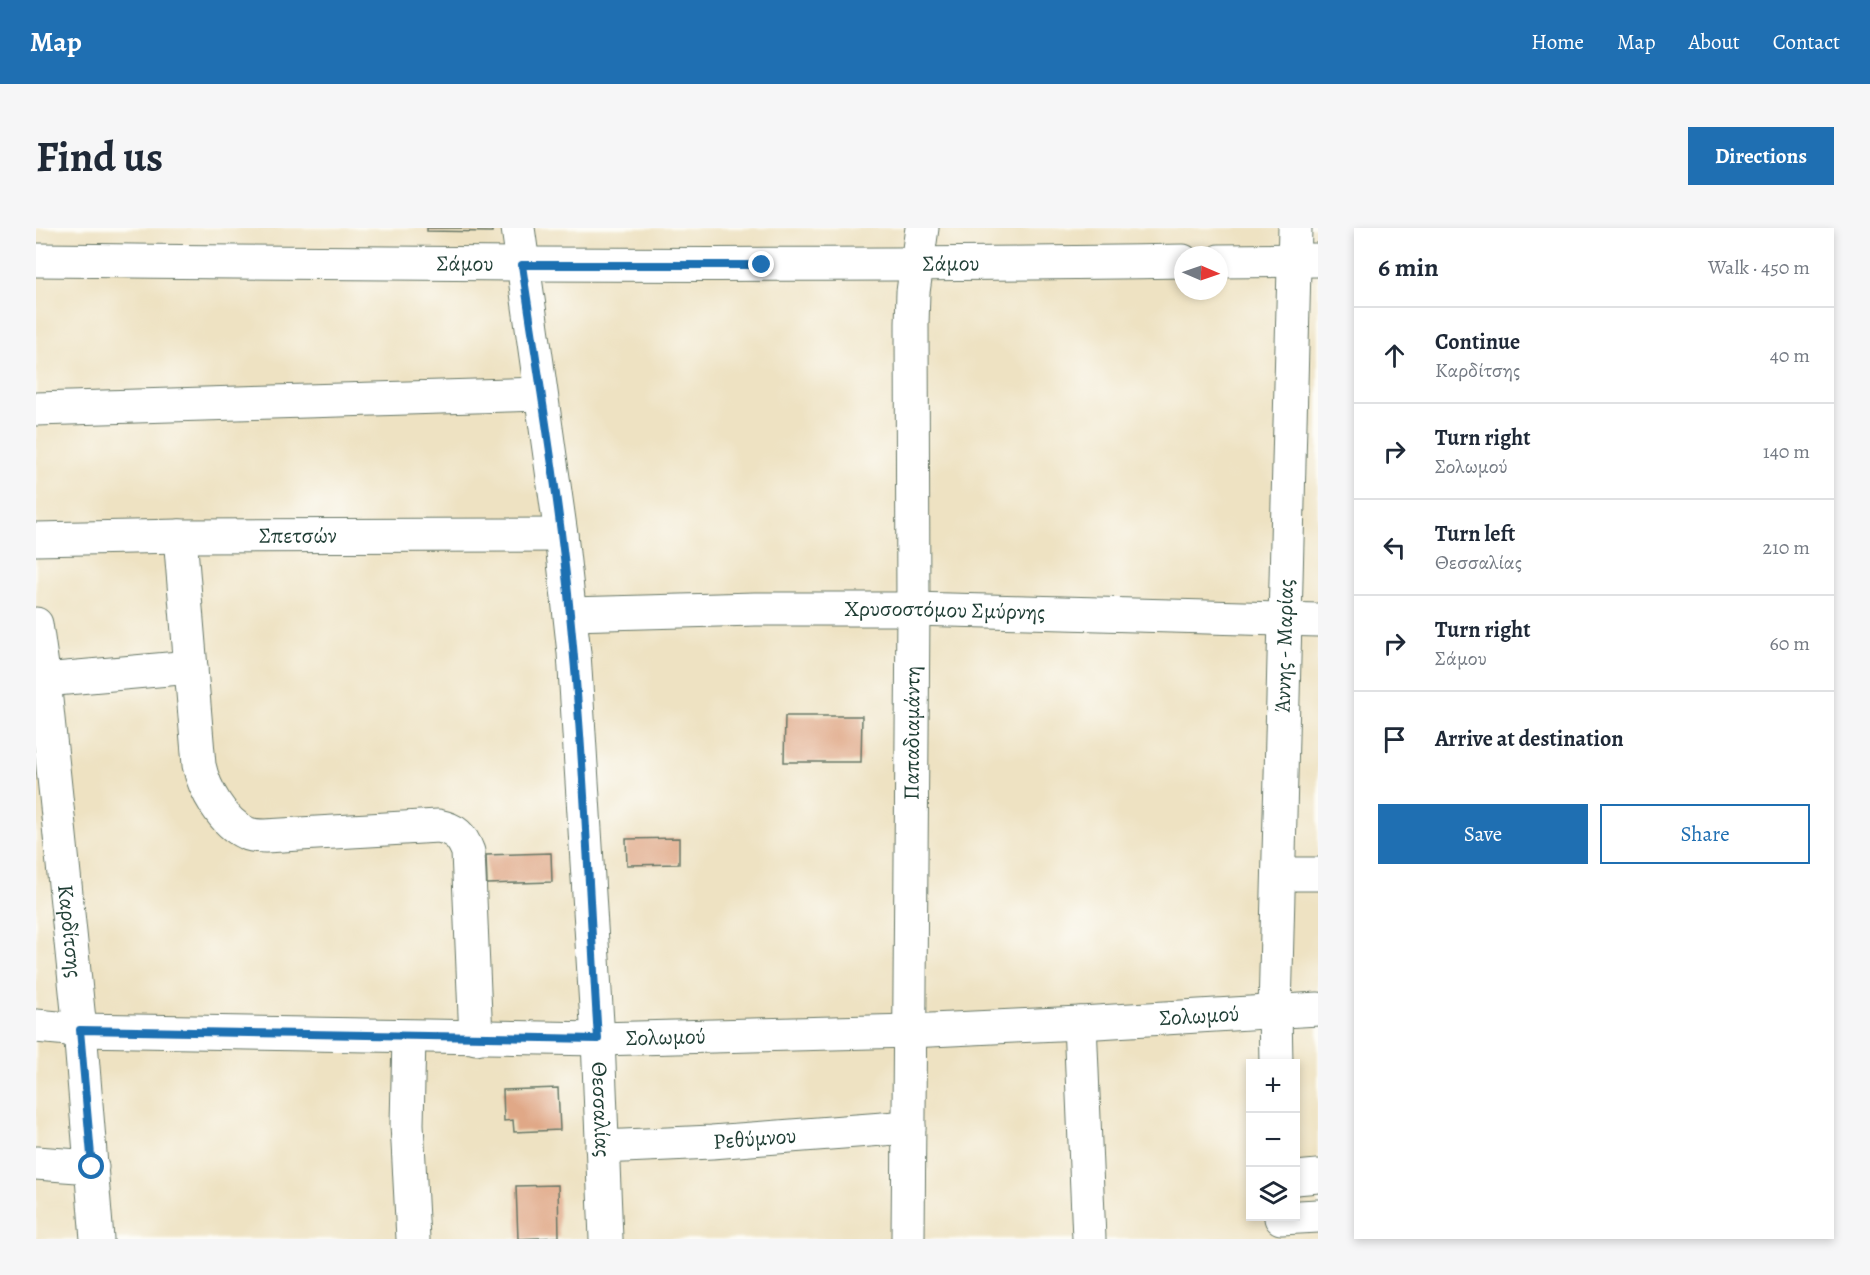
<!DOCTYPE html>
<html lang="en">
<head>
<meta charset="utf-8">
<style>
  :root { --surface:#fff; --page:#f6f6f7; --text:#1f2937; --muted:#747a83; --line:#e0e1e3; --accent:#1f6fb2 }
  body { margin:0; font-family:Alegreya,serif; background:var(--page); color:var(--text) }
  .controls { position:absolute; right:18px; bottom:18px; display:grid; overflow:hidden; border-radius:0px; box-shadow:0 3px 9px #0003 }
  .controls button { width:54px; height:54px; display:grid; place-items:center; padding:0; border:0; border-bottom:2px solid var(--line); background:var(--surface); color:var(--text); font:30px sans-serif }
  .compass { position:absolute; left:1138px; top:18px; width:54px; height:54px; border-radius:50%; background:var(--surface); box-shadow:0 3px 9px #0003; rotate:92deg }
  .stop { position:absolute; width:18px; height:18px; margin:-14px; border:4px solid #1f6fb2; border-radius:50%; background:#fff }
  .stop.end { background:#1f6fb2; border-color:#fff; box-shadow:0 2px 6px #0008 }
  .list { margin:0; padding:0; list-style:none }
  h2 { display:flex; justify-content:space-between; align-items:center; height:78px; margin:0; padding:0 24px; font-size:26px }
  h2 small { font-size:20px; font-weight:400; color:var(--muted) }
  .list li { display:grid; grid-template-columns:39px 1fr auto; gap:18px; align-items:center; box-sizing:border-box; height:96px; padding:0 24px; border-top:2px solid var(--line) }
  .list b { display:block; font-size:22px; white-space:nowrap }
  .list p { margin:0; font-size:20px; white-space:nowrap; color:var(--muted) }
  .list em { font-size:20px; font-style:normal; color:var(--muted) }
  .actions { display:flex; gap:12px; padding:18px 24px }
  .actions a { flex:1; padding:14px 0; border:2px solid var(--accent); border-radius:0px; text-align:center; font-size:21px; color:var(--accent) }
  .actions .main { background:var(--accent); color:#fff }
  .icon { flex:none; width:33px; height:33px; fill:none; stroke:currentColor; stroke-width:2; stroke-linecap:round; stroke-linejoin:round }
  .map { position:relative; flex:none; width:1282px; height:1011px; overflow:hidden; border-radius:0px }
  header { display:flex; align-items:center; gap:36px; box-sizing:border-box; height:84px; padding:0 30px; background:var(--accent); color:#fff }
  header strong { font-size:28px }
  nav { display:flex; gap:33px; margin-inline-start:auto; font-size:21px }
  .intro { display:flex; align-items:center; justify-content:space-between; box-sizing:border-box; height:144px; padding:0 36px }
  h1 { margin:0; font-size:42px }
  .button { padding:15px 27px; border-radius:0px; background:var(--accent); color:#fff; font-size:21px; font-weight:700 }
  main { display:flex; gap:36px; padding:0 36px }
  aside { flex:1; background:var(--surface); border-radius:0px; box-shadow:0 3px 9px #0003 }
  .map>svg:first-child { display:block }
  .building { fill:#e0a887 }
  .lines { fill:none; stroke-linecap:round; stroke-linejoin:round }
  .minor-casing { stroke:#677766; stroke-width:35 }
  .minor { stroke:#fff; stroke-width:33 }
  .route { stroke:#1f6fb2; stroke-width:8 }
  .labels { text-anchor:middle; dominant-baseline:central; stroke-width:5; stroke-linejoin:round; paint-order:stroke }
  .street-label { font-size:22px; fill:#1f3d34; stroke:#fdfcf7 }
</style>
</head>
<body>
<header>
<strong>Map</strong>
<nav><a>Home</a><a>Map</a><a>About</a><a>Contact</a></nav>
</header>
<div class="intro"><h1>Find us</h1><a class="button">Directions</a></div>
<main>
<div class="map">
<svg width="1282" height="1011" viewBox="0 0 1282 1011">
  <rect width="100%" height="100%" fill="#fdfcf7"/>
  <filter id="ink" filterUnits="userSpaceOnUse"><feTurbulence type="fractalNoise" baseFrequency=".0167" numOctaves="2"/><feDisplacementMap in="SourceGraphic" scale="12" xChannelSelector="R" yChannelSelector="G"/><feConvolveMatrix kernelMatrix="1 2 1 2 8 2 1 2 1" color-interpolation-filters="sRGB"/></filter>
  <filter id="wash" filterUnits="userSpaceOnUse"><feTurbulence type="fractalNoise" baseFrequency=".008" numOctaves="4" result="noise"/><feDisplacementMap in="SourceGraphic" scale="24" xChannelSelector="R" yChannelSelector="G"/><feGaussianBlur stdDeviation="1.35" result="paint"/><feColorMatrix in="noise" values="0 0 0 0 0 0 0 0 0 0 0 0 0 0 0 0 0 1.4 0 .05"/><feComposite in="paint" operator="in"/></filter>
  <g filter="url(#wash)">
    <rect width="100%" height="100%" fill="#eee2c2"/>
    <g id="blocks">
      <g class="building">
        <path d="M391,0H456V4L391,3Z"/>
        <path d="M749,488H826L825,534H748Z"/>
        <path d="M643,610V636L591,637L590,611Z"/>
        <path d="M515,625L516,654L451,656L450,627Z"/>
        <path d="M522,860L524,902L478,904L477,892L468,893L467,862Z"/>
        <path d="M522,957L523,1009L482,1011L480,958Z"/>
      </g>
    </g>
  </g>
  <g filter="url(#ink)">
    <use href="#blocks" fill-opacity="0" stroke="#677766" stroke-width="1.5"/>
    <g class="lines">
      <defs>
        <g id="minor">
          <path id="s1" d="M482,0L525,307L538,425L562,811L570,1011"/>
          <path id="s2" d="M0,32C382,36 765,39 1147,33"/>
          <path d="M1183,33L1282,32"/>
          <path d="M0,181L504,166"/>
          <path d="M144,308L163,537C168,561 187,595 210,605C216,608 223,608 229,608L402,598C419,601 426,608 432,624L440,810"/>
          <path id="s3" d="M0,311L144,308L525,307"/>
          <path id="s4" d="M534,386L719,381H877L1282,392"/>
          <path id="s5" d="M0,396L8,452L44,802L61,1011"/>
          <path d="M8,452L155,439"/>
          <path d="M1243,646H1282"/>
          <path d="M1044,795L1053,1011"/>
          <path id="s6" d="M0,798L44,802L562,811L874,803L1044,795L1282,781"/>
          <path d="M373,809L371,896L377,1011"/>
          <path id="s7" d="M1240,836L1239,783L1259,0"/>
          <path id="s8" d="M566,919L676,914L873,899"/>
          <path d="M0,935L56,939"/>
          <path d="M1260,950L1282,948"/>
          <path d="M1245,990L1282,988"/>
          <path id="s9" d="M872,1011L877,381L876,96L877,64L886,0"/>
        </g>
      </defs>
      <use href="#minor" class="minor-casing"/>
      <use href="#minor" class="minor"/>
    </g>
  </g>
  <g class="lines" filter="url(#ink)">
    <path class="route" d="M56,939L44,802L562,811C553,670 548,528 534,386C523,269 503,153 486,37H726"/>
  </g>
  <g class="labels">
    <g class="street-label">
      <text stroke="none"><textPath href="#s2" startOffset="429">Σάμου</textPath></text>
      <text stroke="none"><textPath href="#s2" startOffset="915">Σάμου</textPath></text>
      <text stroke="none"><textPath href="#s3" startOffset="262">Σπετσών</textPath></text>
      <text stroke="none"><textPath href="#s4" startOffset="375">Χρυσοστόμου Σμύρνης</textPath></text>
      <text stroke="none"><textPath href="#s7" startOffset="418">Άννης - Μαρίας</textPath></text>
      <text stroke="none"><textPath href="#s9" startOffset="506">Παπαδιαμάντη</textPath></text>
      <text stroke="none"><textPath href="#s5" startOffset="309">Καρδίτσης</textPath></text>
      <text stroke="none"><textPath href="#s6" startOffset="1164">Σολωμού</textPath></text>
      <text stroke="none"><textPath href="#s6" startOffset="630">Σολωμού</textPath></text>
      <text stroke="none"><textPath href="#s1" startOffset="886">Θεσσαλίας</textPath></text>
      <text stroke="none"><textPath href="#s8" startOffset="153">Ρεθύμνου</textPath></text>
    </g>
  </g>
</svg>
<div class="controls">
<button>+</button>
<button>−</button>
<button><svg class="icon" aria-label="layers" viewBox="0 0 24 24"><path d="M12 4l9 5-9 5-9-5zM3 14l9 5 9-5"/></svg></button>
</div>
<svg class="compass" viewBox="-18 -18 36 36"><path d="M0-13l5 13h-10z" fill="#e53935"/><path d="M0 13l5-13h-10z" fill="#747a83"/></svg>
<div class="stop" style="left:56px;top:939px"></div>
<div class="stop end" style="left:726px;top:37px"></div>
</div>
<aside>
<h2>6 min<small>Walk · 450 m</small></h2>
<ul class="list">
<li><svg class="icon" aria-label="ahead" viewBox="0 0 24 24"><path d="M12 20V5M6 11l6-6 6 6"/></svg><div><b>Continue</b><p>Καρδίτσης</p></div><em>40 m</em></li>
<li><svg class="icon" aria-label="right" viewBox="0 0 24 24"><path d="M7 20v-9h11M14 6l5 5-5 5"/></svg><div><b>Turn right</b><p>Σολωμού</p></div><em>140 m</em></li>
<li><svg class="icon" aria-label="left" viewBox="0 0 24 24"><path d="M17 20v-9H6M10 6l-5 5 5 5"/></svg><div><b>Turn left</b><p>Θεσσαλίας</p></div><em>210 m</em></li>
<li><svg class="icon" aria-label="right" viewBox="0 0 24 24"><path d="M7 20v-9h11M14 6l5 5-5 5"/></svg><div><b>Turn right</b><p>Σάμου</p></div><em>60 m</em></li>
<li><svg class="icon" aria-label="arrive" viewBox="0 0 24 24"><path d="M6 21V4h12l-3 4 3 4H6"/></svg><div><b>Arrive at destination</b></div></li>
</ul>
<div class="actions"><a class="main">Save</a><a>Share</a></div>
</aside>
</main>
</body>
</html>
